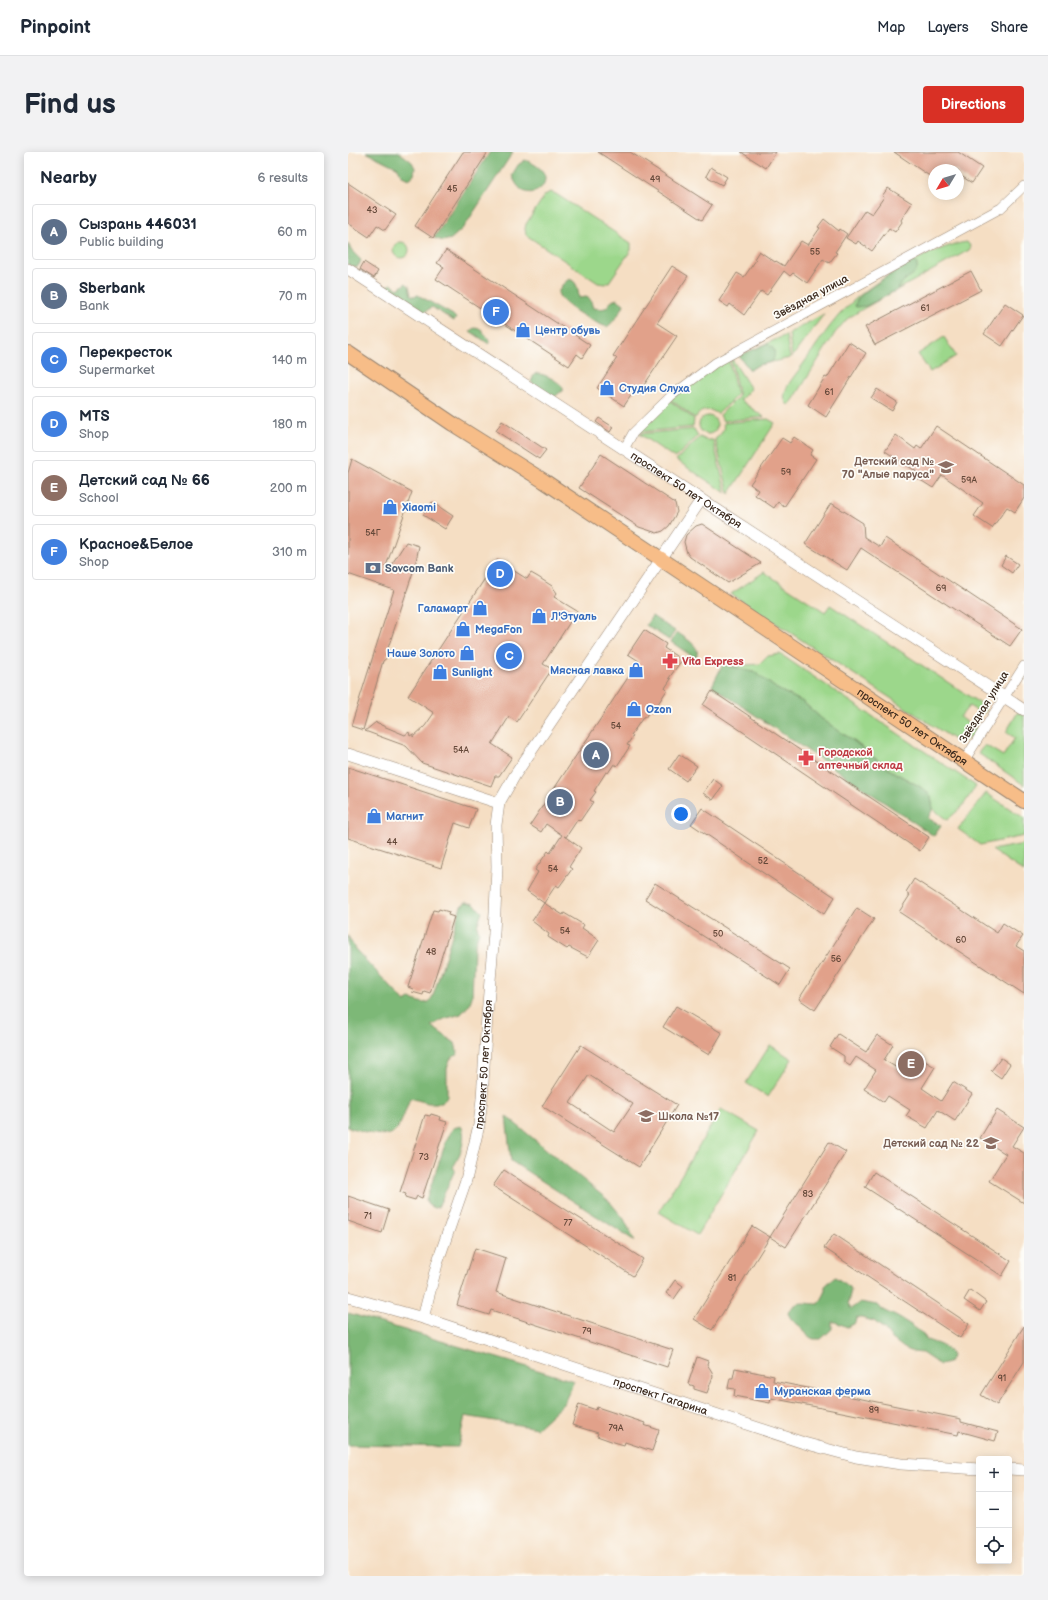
<!DOCTYPE html>
<html lang="en">
<head>
<meta charset="utf-8">
<style>
  :root { --surface:#fff; --page:#f2f2f3; --text:#1f2937; --muted:#747a83; --line:#e0e1e3; --accent:#d93025 }
  body { margin:0; font-family:"Balsamiq Sans",sans-serif; background:var(--page); color:var(--text) }
  .controls { position:absolute; right:12px; bottom:12px; display:grid; overflow:hidden; border-radius:4px; box-shadow:0 2px 10px #0003 }
  .controls button { width:36px; height:36px; display:grid; place-items:center; padding:0; border:0; border-bottom:1px solid var(--line); background:var(--surface); color:var(--text); font:20px sans-serif }
  .compass { position:absolute; left:580px; top:12px; width:36px; height:36px; border-radius:50%; background:var(--surface); box-shadow:0 2px 10px #0003; rotate:232deg }
  .you { position:absolute; left:333px; top:662px; width:14px; height:14px; margin:-10px; border:3px solid #fff; border-radius:50%; background:#1a73e8; box-shadow:0 0 0 6px #1a73e833 }
  .badge { display:grid; place-items:center; width:26px; height:26px; border-radius:50%; background:var(--accent); color:#fff; font-size:13px; font-weight:700 }
  .pin { position:absolute; translate:-50% -50%; border:2px solid #fff; box-shadow:0 1px 4px #0006 }
  .list { margin:0; padding:0; list-style:none }
  h2 { display:flex; justify-content:space-between; align-items:center; height:52px; margin:0; padding:0 16px; font-size:17px }
  h2 small { font-size:13px; font-weight:400; color:var(--muted) }
  .list li { display:grid; grid-template-columns:26px 1fr auto; gap:12px; align-items:center; box-sizing:border-box; height:56px; margin:0 8px 8px; padding:0 8px; border:1px solid var(--line); border-radius:4px }
  .list b { display:block; font-size:15px; white-space:nowrap }
  .list p { margin:0; font-size:13px; white-space:nowrap; color:var(--muted) }
  .list em { font-size:13px; font-style:normal; color:var(--muted) }
  .icon { flex:none; width:22px; height:22px; fill:none; stroke:currentColor; stroke-width:2; stroke-linecap:round; stroke-linejoin:round }
  .map { position:relative; flex:none; width:676px; height:1424px; overflow:hidden; border-radius:4px }
  header { display:flex; align-items:center; gap:24px; box-sizing:border-box; height:56px; padding:0 20px; background:var(--surface); border-bottom:1px solid var(--line) }
  header strong { font-size:19px }
  nav { display:flex; gap:22px; margin-inline-start:auto; font-size:14px }
  .intro { display:flex; align-items:center; justify-content:space-between; box-sizing:border-box; height:96px; padding:0 24px }
  h1 { margin:0; font-size:28px }
  .button { padding:10px 18px; border-radius:4px; background:var(--accent); color:#fff; font-size:14px; font-weight:700 }
  main { display:flex; gap:24px; padding:0 24px }
  aside { flex:1; background:var(--surface); border-radius:4px; box-shadow:0 2px 10px #0003 }
  .map>svg:first-child { display:block }
  .green { fill:#9cd78b; stroke:#6c8054 }
  .forest { fill:#7db877; stroke:#5c714a }
  .building { fill:#e1a18a; fill-rule:evenodd }
  .lines { fill:none; stroke-linecap:round; stroke-linejoin:round }
  .minor-casing { stroke:#988470; stroke-width:10 }
  .tertiary-casing { stroke:#988470; stroke-width:12 }
  .primary-casing { stroke:#988470; stroke-width:16 }
  .minor { stroke:#fff; stroke-width:9 }
  .tertiary { stroke:#fff; stroke-width:11 }
  .primary { stroke:#f7bd88; stroke-width:14 }
  .labels { text-anchor:middle; dominant-baseline:central; stroke-width:3.5; stroke-linejoin:round; paint-order:stroke }
  .number-label { font-size:9px; fill:#644839 }
  .street-label { font-size:11px; fill:#3b2a1e; stroke:#fdfcf7 }
  .shop-label { font-size:11px; font-weight:bold; fill:#366cbe; stroke:#fdfcf7; text-anchor:start }
  .education-label { font-size:11px; font-weight:bold; fill:#785e54; stroke:#fdfcf7; text-anchor:end }
  .service-label { font-size:11px; font-weight:bold; fill:#4e5e75; stroke:#fdfcf7; text-anchor:start }
  .health-label { font-size:11px; font-weight:bold; fill:#be3a42; stroke:#fdfcf7; text-anchor:start }
</style>
</head>
<body>
<header>
<strong>Pinpoint</strong>
<nav><a>Map</a><a>Layers</a><a>Share</a></nav>
</header>
<div class="intro"><h1>Find us</h1><a class="button">Directions</a></div>
<main>
<aside>
<h2>Nearby<small>6 results</small></h2>
<ul class="list">
<li><span class="badge" style="background:#5c6f8a">A</span><div><b>Сызрань 446031</b><p>Public building</p></div><em>60 m</em></li>
<li><span class="badge" style="background:#5c6f8a">B</span><div><b>Sberbank</b><p>Bank</p></div><em>70 m</em></li>
<li><span class="badge" style="background:#3f7fe0">C</span><div><b>Перекресток</b><p>Supermarket</p></div><em>140 m</em></li>
<li><span class="badge" style="background:#3f7fe0">D</span><div><b>MTS</b><p>Shop</p></div><em>180 m</em></li>
<li><span class="badge" style="background:#8d6e63">E</span><div><b>Детский сад № 66</b><p>School</p></div><em>200 m</em></li>
<li><span class="badge" style="background:#3f7fe0">F</span><div><b>Красное&amp;Белое</b><p>Shop</p></div><em>310 m</em></li>
</ul>
</aside>
<div class="map">
<svg width="676" height="1424" viewBox="0 0 676 1424">
  <rect width="100%" height="100%" fill="#fdfcf7"/>
  <filter id="ink" filterUnits="userSpaceOnUse"><feTurbulence type="fractalNoise" baseFrequency=".025" numOctaves="2"/><feDisplacementMap in="SourceGraphic" scale="8" xChannelSelector="R" yChannelSelector="G"/><feConvolveMatrix kernelMatrix="1 2 1 2 8 2 1 2 1" color-interpolation-filters="sRGB"/></filter>
  <filter id="wash" filterUnits="userSpaceOnUse"><feTurbulence type="fractalNoise" baseFrequency=".012" numOctaves="4" result="noise"/><feDisplacementMap in="SourceGraphic" scale="16" xChannelSelector="R" yChannelSelector="G"/><feGaussianBlur stdDeviation="0.9" result="paint"/><feColorMatrix in="noise" values="0 0 0 0 0 0 0 0 0 0 0 0 0 0 0 0 0 1.4 0 .05"/><feComposite in="paint" operator="in"/></filter>
  <g filter="url(#wash)">
    <rect width="100%" height="100%" fill="#f5dec3"/>
    <g class="green">
      <path d="M202,40L208,42L283,91V98L261,130L257,132L250,131L178,83L177,77L178,72L197,43Z"/>
      <circle cx="53" cy="98" r="8"/>
      <path d="M619,90L623,95L621,98L513,158L499,167L487,181L446,247L441,253L439,252C430,241 447,224 453,215C469,193 483,169 504,150C529,127 585,94 619,90Z"/>
      <path d="M476,162L444,205L441,181Z"/>
      <path d="M438,183L442,206L410,213L402,218L391,204Z"/>
      <path d="M596,185L608,204L582,220L570,202Z"/>
      <path d="M382,204L403,237L392,248L416,265L375,269L372,263L391,244Z"/>
      <path d="M380,205L389,243L370,262C362,256 353,257 347,266L322,247Z"/>
      <path d="M321,248L346,267L345,275L291,280Z"/>
      <circle cx="360" cy="273" r="9"/>
      <path d="M420,267L427,271L381,342L367,287C373,283 377,278 375,271Z"/>
      <path d="M346,277L350,284L327,306L291,282Z"/>
      <path d="M352,285L358,288H365L378,341L328,308Z"/>
      <path d="M416,420L477,460L482,453L636,554L638,559L634,562L621,554L612,565L629,577C624,585 620,589 610,590L383,442Z"/>
      <path d="M432,502L628,634L614,655L599,668L585,657L583,644L571,634L542,618L507,590L474,567L455,550L429,537L408,521L384,514L412,512L420,504Z"/>
      <path d="M670,560L676,563V633L630,601L637,593L655,604L667,586L658,580Z"/>
      <path d="M638,641L676,666V684L632,693L610,677Z"/>
      <path d="M676,692V720L644,698Z"/>
      <path d="M422,893L444,907L420,945L398,931Z"/>
      <path d="M373,957L411,979L349,1083L311,1060Z"/>
    </g>
    <g class="forest">
      <path d="M18,0H51L64,10L67,16L66,23L61,27L54,24L50,16Z"/>
      <path d="M142,0H165L116,75L103,87L95,89L86,86Z"/>
      <path d="M177,8C183,10 192,15 195,20C205,34 176,57 164,23L170,13Z"/>
      <path d="M0,91L3,98L13,108L11,113L8,115L0,113Z"/>
      <path d="M567,109C574,120 563,123 557,128C553,131 552,135 549,138C545,142 541,139 538,144L518,154L508,155L507,154C506,141 555,116 567,109Z"/>
      <path d="M221,127C230,129 230,139 231,146L238,145L242,147L245,156C266,159 255,151 269,147L276,152C275,157 264,172 259,175C247,171 214,154 210,141L214,133Z"/>
      <path d="M58,131L61,134L63,143L66,144L70,143L105,163L108,166L106,169L84,155L75,161L37,135L43,132L50,137Z"/>
      <path d="M126,176L133,177L142,189L141,192L122,179Z"/>
      <path d="M418,192C428,195 428,202 424,210L410,213L402,218L391,204Z"/>
      <path d="M188,221C199,223 208,228 215,235V238L205,246L183,230L186,223Z"/>
      <path d="M304,464L327,479L321,488L298,473Z"/>
      <path d="M329,480C336,486 356,495 347,506L323,490Z"/>
      <path d="M375,512L408,521L429,537L455,550L474,567L507,590L542,618L571,634L583,644L585,657L580,666L593,674L586,684L364,534Z"/>
      <path d="M118,750L126,752L134,760L129,774L131,780L126,795L124,845L121,853L113,862L96,867L83,874L107,891L110,902L102,907L99,917V944L94,951H80L62,946C58,956 55,970 48,978C40,989 12,978 0,975V784L7,797L57,850L62,847L75,851L81,850L85,844L113,754Z"/>
      <path d="M158,964L261,1049L276,1067L287,1089L163,1009Z"/>
      <path d="M113,974C120,984 111,1007 105,1015L107,1018L90,1055L86,1056L80,1053L78,1048L99,987L105,976Z"/>
      <path d="M487,1125L502,1135L503,1138L500,1151L503,1157L512,1150L529,1153C535,1160 543,1161 551,1166C559,1170 575,1180 579,1188C589,1192 599,1193 604,1204L601,1211L592,1213L574,1201L565,1200L556,1196L543,1186L536,1177L526,1169L509,1165L506,1172L499,1175L488,1170H484V1177L473,1187C470,1187 468,1187 466,1187C461,1186 458,1181 456,1178C450,1171 444,1171 440,1161C447,1147 457,1152 471,1152L477,1141V1134Z"/>
      <path d="M0,1161L226,1229L216,1251L189,1276L117,1264L110,1295L0,1293Z"/>
    </g>
    <g id="blocks">
      <g class="building">
        <path d="M115,0H140L85,86L67,74Z"/>
        <path d="M250,0H282L364,53L354,68Z"/>
        <path d="M393,0H428L418,16Z"/>
        <path d="M546,0H610L634,16L624,31L610,22V18H586V27Z"/>
        <path d="M363,15L379,25L374,33L358,24Z"/>
        <path d="M0,31L48,63L37,78L29,73L21,85L0,71Z"/>
        <path d="M540,36L564,51L553,68L554,70L547,80L541,76L524,99L510,89L508,92L498,86L517,58L524,62L536,45L534,44Z"/>
        <path d="M476,67L491,79L492,77L499,82L487,100L489,101L481,111L475,107L459,131L445,121L442,124L436,119L419,143L413,139L396,163L382,152L380,155L371,149L389,121L396,125L408,108L406,107L411,99L427,110L428,109L436,114L453,89L460,93L472,76L470,75Z"/>
        <path d="M98,98L242,193L234,206L229,202L221,214L88,127L96,115L89,111Z"/>
        <path d="M16,110L30,119L26,126L12,117Z"/>
        <path d="M324,114L340,124L309,171L329,184L292,239L288,236L276,254L249,236L269,206L265,204Z"/>
        <path d="M623,119L633,138L527,193L517,175Z"/>
        <path d="M657,151L675,163L654,194L636,182Z"/>
        <path d="M501,190L518,201L478,265L460,253L477,225L479,226Z"/>
        <path d="M529,237L549,250L544,259L523,246Z"/>
        <path d="M251,266L265,275L262,280L248,270Z"/>
        <path d="M154,269L198,298L191,307L148,279Z"/>
        <path d="M588,274L676,333V346L667,360L659,355L644,376L626,364L635,351L594,323L585,336L566,324L569,320L537,299L548,283L567,297L569,294L573,297Z"/>
        <path d="M446,285L465,298L462,303L468,307L436,355L430,350L426,356L407,343L410,338L402,332L434,286L442,291Z"/>
        <path d="M253,302L327,351L329,360L321,374L315,379L309,381L291,375L231,336Z"/>
        <path d="M4,307L64,340L37,417L40,418L58,390L71,394L67,414L40,496L43,500L39,503L40,505L35,509L15,578L3,574L46,438L0,422V321Z"/>
        <path d="M84,350L105,364L97,377L75,363Z"/>
        <path d="M483,351L515,371L516,385L532,395L537,386L674,477L662,494L513,396L499,418L457,392Z"/>
        <path d="M354,372L413,411L380,431L342,405L339,401L336,390L338,383L348,374Z"/>
        <path d="M658,404L670,412L664,421L653,413Z"/>
        <path d="M149,408L179,427L183,421L190,425L204,434L209,441L206,445L229,459L195,512L204,517L169,570L161,565L144,592L164,605L151,624H147L143,634L74,611L58,594L17,579L28,570L29,572L31,571L33,573L57,583L61,580L62,584L65,582V585L77,574L86,561L60,544Z"/>
        <path d="M296,478L318,492L316,496L334,508L321,526L323,527L317,536L319,538L306,558L303,556L297,566L296,564L283,583L285,584L279,593L282,594L269,614L266,612L260,621L258,620L246,639L248,640L242,648L245,650L232,669L230,667L218,685L216,684L233,696L221,715L224,717L211,735L208,733L196,751L179,739L190,720L187,718L200,699L202,701L214,683L198,672L193,680L182,673L291,509L280,502Z"/>
        <path d="M364,539L581,685L572,699L355,553Z"/>
        <path d="M331,602L349,614L338,629L321,617Z"/>
        <path d="M0,615L128,657L121,676L107,671L93,716L0,686Z"/>
        <path d="M365,627L375,634L365,648L355,641Z"/>
        <path d="M354,656L487,745L476,762L343,672Z"/>
        <path d="M566,727L649,781L655,771L675,784L668,794L676,799V842L551,760L562,743L558,740Z"/>
        <path d="M307,731L442,817L432,833L297,747Z"/>
        <path d="M196,751L215,763L216,761L236,773L234,776L251,788L240,805L221,795L219,797L200,785L201,782L184,769Z"/>
        <path d="M509,756L526,767L467,858L451,847Z"/>
        <path d="M91,757L101,760L100,763L106,765L82,841L76,839L75,843L64,840L65,837L60,835L85,758L90,759Z"/>
        <path d="M328,854L374,881L361,903L315,875Z"/>
        <path d="M490,882L518,900L529,883L545,893L536,908L554,919L565,902L587,915L574,936L593,949L605,930L624,942L607,969L590,958L579,976L558,964L562,958L540,944L536,950L516,937L528,918L508,905L502,914L496,910V904L482,895Z"/>
        <path d="M233,893L329,953L291,1015L194,954ZM241,923L285,952L266,980L222,951Z"/>
        <path d="M653,906L662,912L653,926L643,919Z"/>
        <path d="M649,958L676,975L664,994L676,1001V1051L641,1029L658,1002L632,986Z"/>
        <path d="M83,962L93,965L92,968L99,970L74,1046L69,1044L67,1048L57,1045L58,1042L52,1040L77,963L82,964Z"/>
        <path d="M481,990L498,1000L438,1095L422,1085Z"/>
        <path d="M156,1018L295,1107L285,1124L145,1034Z"/>
        <path d="M526,1020L663,1109L654,1124L517,1035Z"/>
        <path d="M0,1044L41,1058L34,1081L0,1069Z"/>
        <path d="M404,1074L422,1085L364,1178L346,1167Z"/>
        <path d="M486,1082L621,1172L612,1186L476,1096Z"/>
        <path d="M127,1096L158,1106L148,1140L325,1198L319,1215L143,1158L141,1163L109,1153Z"/>
        <path d="M327,1128L335,1134L326,1147L318,1141Z"/>
        <path d="M622,1138L638,1150L632,1159L616,1148Z"/>
        <path d="M676,1174V1210L649,1253L633,1243Z"/>
        <path d="M349,1205L360,1209L359,1212L364,1220L365,1224L359,1241L346,1237V1234L340,1232Z"/>
        <path d="M387,1216L426,1224L425,1229L613,1267V1270L650,1280L647,1289L611,1279L610,1283L423,1246L422,1251L386,1244L387,1237L380,1236L382,1226H385Z"/>
        <path d="M231,1252L248,1258L249,1255L297,1271L296,1273L311,1278L304,1299L277,1290L276,1293L266,1290L249,1284L250,1281L224,1273Z"/>
      </g>
    </g>
  </g>
  <g filter="url(#ink)">
    <use href="#blocks" fill-opacity="0" stroke="#988470" stroke-width="1"/>
    <g class="lines">
      <defs>
        <g id="minor">
          <path d="M276,297L285,281L323,244L367,211L653,56L676,34"/>
          <path d="M616,609L676,514"/>
        </g>
        <g id="tertiary">
          <path id="s1" d="M0,117L676,558"/>
          <path d="M0,602L151,651"/>
          <path id="s2" d="M0,1145L75,1166L456,1291L508,1305L553,1312L631,1317"/>
          <path id="s3" d="M75,1166L89,1112L118,1028L131,973L134,947L139,864L146,781L149,715L148,673L151,651L167,623L353,348"/>
          <path d="M661,1317L676,1318"/>
        </g>
        <g id="primary">
          <path id="s4" d="M0,201L105,272L196,329L676,649"/>
        </g>
      </defs>
      <use href="#minor" class="minor-casing"/>
      <use href="#tertiary" class="tertiary-casing"/>
      <use href="#primary" class="primary-casing"/>
      <use href="#minor" class="minor"/>
      <use href="#tertiary" class="tertiary"/>
      <use href="#primary" class="primary"/>
    </g>
  </g>
  <defs>
    <symbol id="shop-bare" viewBox="-9 -9 18 18"><path d="M-5-2.5h2.3a2.7 3.5 0 0 1 5.4 0H5L5.5 6h-11ZM-1.5-2.5h3a1.5 2.3 0 0 0-3 0Z" fill="#3f7fe0" stroke="#fdfcf7" stroke-width="2.5" paint-order="stroke"/></symbol>
    <symbol id="school-bare" viewBox="-9 -9 18 18"><path d="M0-5L7-2L0 1L-7-2ZM-4 1L0 2.5L4 1V4Q0 6-4 4Z" fill="#8d6e63" stroke="#fdfcf7" stroke-width="2.5" paint-order="stroke"/></symbol>
    <symbol id="bank-bare" viewBox="-9 -9 18 18"><path d="M-6-4H6V4H-6ZM0-2.3a2.3 2.3 0 1 0 0 4.6a2.3 2.3 0 1 0 0-4.6Z" fill="#5c6f8a" stroke="#fdfcf7" stroke-width="2.5" paint-order="stroke"/></symbol>
    <symbol id="pharmacy-bare" viewBox="-9 -9 18 18"><path d="M-2-6h4v4h4v4h-4v4h-4v-4h-4v-4h4Z" fill="#e0444e" stroke="#fdfcf7" stroke-width="2.5" paint-order="stroke"/></symbol>
  </defs>
  <g fill-rule="evenodd">
    <use href="#shop-bare" x="164" y="167" width="22" height="22"/>
    <use href="#shop-bare" x="248" y="225" width="22" height="22"/>
    <use href="#school-bare" x="587" y="304" width="22" height="22"/>
    <use href="#shop-bare" x="31" y="344" width="22" height="22"/>
    <use href="#bank-bare" x="14" y="405" width="22" height="22"/>
    <use href="#shop-bare" x="121" y="445" width="22" height="22"/>
    <use href="#shop-bare" x="180" y="453" width="22" height="22"/>
    <use href="#shop-bare" x="104" y="466" width="22" height="22"/>
    <use href="#shop-bare" x="108" y="490" width="22" height="22"/>
    <use href="#pharmacy-bare" x="311" y="498" width="22" height="22"/>
    <use href="#shop-bare" x="277" y="507" width="22" height="22"/>
    <use href="#shop-bare" x="81" y="509" width="22" height="22"/>
    <use href="#shop-bare" x="275" y="546" width="22" height="22"/>
    <use href="#pharmacy-bare" x="447" y="595" width="22" height="22"/>
    <use href="#shop-bare" x="15" y="653" width="22" height="22"/>
    <use href="#school-bare" x="287" y="953" width="22" height="22"/>
    <use href="#school-bare" x="632" y="980" width="22" height="22"/>
    <use href="#shop-bare" x="403" y="1228" width="22" height="22"/>
  </g>
  <g class="labels">
    <g class="number-label">
      <text x="307" y="27">49</text>
      <text x="104" y="37">45</text>
      <text x="24" y="58">43</text>
      <text x="467" y="100">55</text>
      <text x="577" y="156">61</text>
      <text x="481" y="240">61</text>
      <text x="438" y="320">59</text>
      <text x="621" y="328">59А</text>
      <text x="25" y="381">54Г</text>
      <text x="593" y="436">69</text>
      <text x="268" y="574">54</text>
      <text x="113" y="598">54А</text>
      <text x="44" y="690">44</text>
      <text x="415" y="709">52</text>
      <text x="205" y="717">54</text>
      <text x="217" y="779">54</text>
      <text x="370" y="782">50</text>
      <text x="613" y="788">60</text>
      <text x="83" y="800">48</text>
      <text x="488" y="807">56</text>
      <text x="76" y="1005">73</text>
      <text x="460" y="1042">83</text>
      <text x="20" y="1064">71</text>
      <text x="220" y="1071">77</text>
      <text x="384" y="1126">81</text>
      <text x="239" y="1179">79</text>
      <text x="654" y="1226">91</text>
      <text x="526" y="1258">89</text>
      <text x="268" y="1276">79А</text>
    </g>
    <g class="street-label">
      <text transform="translate(463 145) rotate(-28)">Звёздная улица</text>
      <text stroke="none"><textPath href="#s1" startOffset="404">проспект 50 лет Октября</textPath></text>
      <text transform="translate(636 555) rotate(-58)">Звёздная улица</text>
      <text stroke="none"><textPath href="#s4" startOffset="677">проспект 50 лет Октября</textPath></text>
      <text stroke="none"><textPath href="#s3" startOffset="262">проспект 50 лет Октября</textPath></text>
      <text stroke="none"><textPath href="#s2" startOffset="328">проспект Гагарина</textPath></text>
    </g>
    <g class="shop-label">
      <text x="187" y="178">Центр обувь</text>
      <text x="271" y="236">Студия Слуха</text>
      <text x="54" y="355">Xiaomi</text>
      <text x="120" y="456" text-anchor="end">Галамарт</text>
      <text x="203" y="464">Л'Этуаль</text>
      <text x="127" y="477">MegaFon</text>
      <text x="107" y="501" text-anchor="end">Наше Золото</text>
      <text x="276" y="518" text-anchor="end">Мясная лавка</text>
      <text x="104" y="520">Sunlight</text>
      <text x="298" y="557">Ozon</text>
      <text x="38" y="664">Магнит</text>
      <text x="426" y="1239">Муранская ферма</text>
    </g>
    <g class="education-label">
      <text x="586" y="309">Детский сад №<tspan x="586" dy="13">70 "Алые паруса"</tspan></text>
      <text x="310" y="964" text-anchor="start">Школа №17</text>
      <text x="631" y="991">Детский сад № 22</text>
    </g>
    <g class="service-label">
      <text x="37" y="416">Sovcom Bank</text>
    </g>
    <g class="health-label">
      <text x="334" y="509">Vita Express</text>
      <text x="470" y="600">Городской<tspan x="470" dy="13">аптечный склад</tspan></text>
    </g>
  </g>
</svg>
<div class="controls">
<button>+</button>
<button>−</button>
<button><svg class="icon" aria-label="locate" viewBox="0 0 24 24"><circle cx="12" cy="12" r="6"/><path d="M12 2v4M12 18v4M2 12h4M18 12h4"/></svg></button>
</div>
<svg class="compass" viewBox="-18 -18 36 36"><path d="M0-13l5 13h-10z" fill="#e53935"/><path d="M0 13l5-13h-10z" fill="#747a83"/></svg>
<div class="you"></div>
<div class="pin badge" style="left:248px;top:603px;background:#5c6f8a">A</div>
<div class="pin badge" style="left:212px;top:650px;background:#5c6f8a">B</div>
<div class="pin badge" style="left:161px;top:504px;background:#3f7fe0">C</div>
<div class="pin badge" style="left:152px;top:422px;background:#3f7fe0">D</div>
<div class="pin badge" style="left:563px;top:912px;background:#8d6e63">E</div>
<div class="pin badge" style="left:148px;top:160px;background:#3f7fe0">F</div>
</div>
</main>
</body>
</html>
